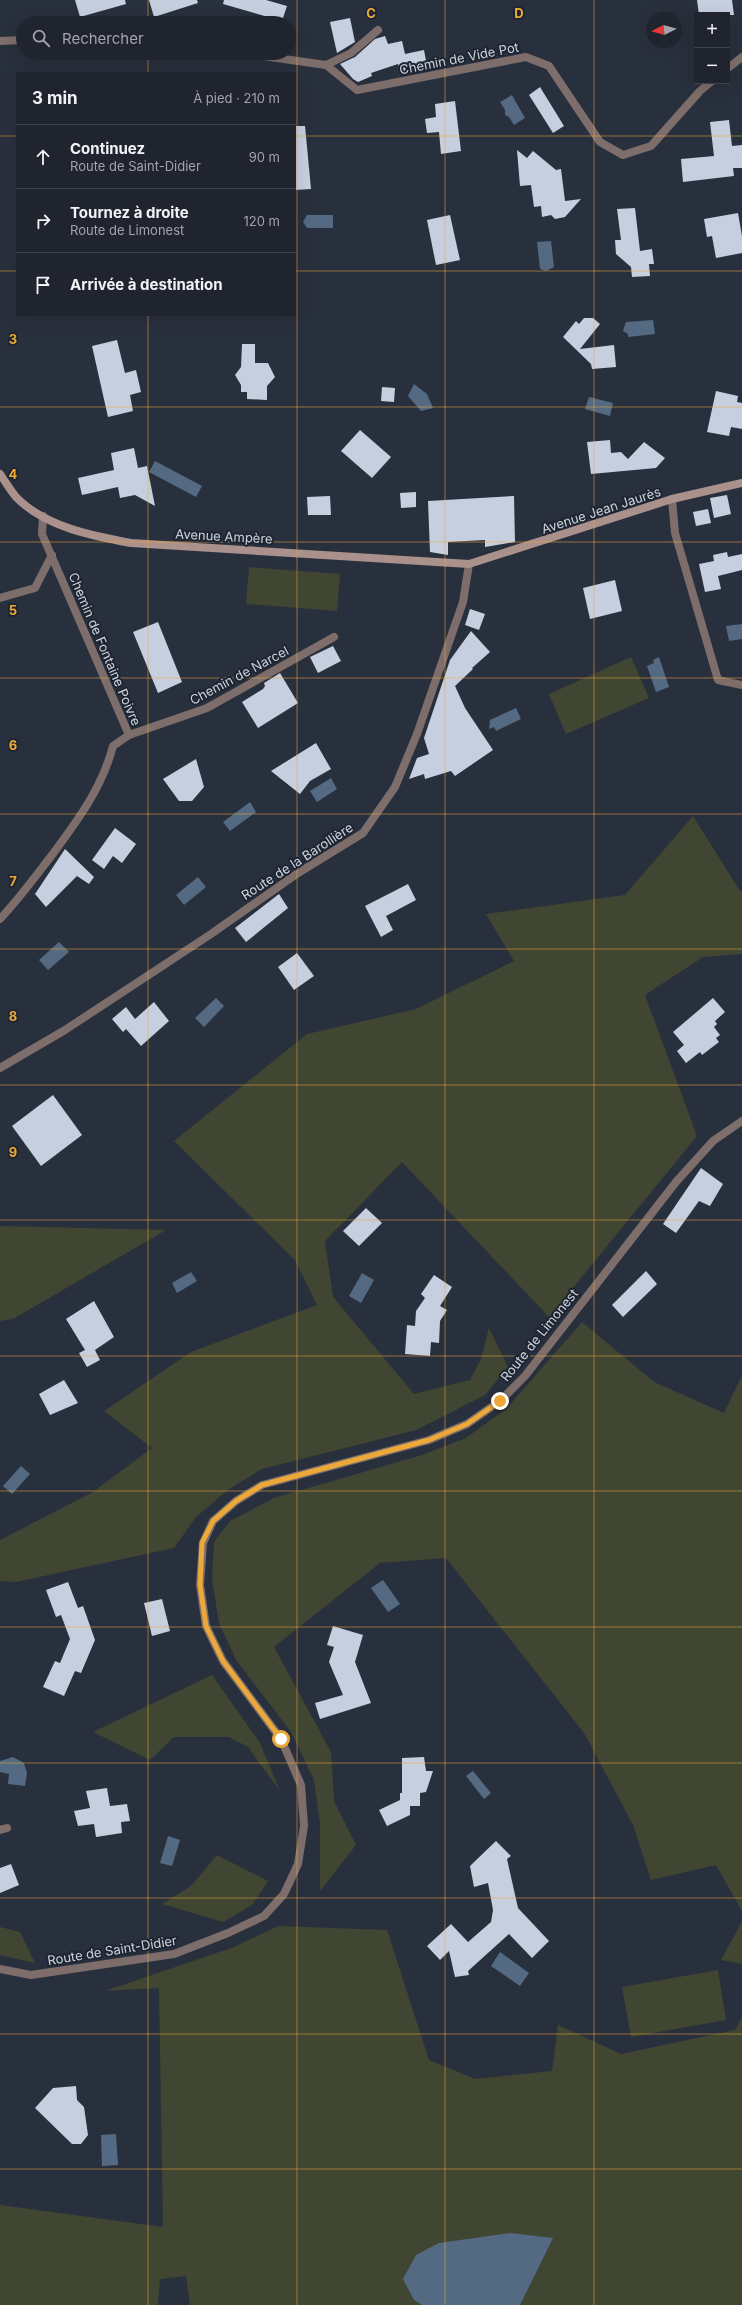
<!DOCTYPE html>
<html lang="fr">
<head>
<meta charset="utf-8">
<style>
  :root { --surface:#1f242e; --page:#272c36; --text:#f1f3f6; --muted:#a1a4aa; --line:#3c414a }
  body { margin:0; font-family:Inter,sans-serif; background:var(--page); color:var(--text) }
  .controls { position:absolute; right:12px; top:12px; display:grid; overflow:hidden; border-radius:0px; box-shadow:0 4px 16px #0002 }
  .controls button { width:36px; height:36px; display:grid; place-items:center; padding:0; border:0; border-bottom:1px solid var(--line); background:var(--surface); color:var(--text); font:20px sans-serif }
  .compass { position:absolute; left:646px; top:12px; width:36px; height:36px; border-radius:50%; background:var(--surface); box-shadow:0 4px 16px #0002; rotate:265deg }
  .stop { position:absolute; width:12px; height:12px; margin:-9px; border:3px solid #eca93a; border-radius:50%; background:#fff }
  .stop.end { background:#eca93a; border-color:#fff; box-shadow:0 1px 4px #0008 }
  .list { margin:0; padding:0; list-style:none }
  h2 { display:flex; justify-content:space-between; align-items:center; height:52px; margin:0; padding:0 16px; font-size:17px }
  h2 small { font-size:13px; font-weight:400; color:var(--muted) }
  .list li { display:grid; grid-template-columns:26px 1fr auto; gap:12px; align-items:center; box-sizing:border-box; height:64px; padding:0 16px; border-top:1px solid var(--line) }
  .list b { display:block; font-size:15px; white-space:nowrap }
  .list p { margin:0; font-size:13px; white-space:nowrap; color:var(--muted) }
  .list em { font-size:13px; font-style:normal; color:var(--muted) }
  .icon { flex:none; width:22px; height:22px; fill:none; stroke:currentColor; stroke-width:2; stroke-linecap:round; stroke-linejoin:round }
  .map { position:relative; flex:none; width:742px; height:2305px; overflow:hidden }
  .search { position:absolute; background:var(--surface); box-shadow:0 4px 16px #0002; left:16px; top:16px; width:280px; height:44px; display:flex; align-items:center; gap:10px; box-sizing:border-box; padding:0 14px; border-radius:22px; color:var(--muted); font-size:15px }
  .panel { position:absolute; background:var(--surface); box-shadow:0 4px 16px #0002; left:16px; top:72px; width:280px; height:244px; border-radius:0px }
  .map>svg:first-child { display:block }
  .green { fill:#404631 }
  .water { fill:#536a82 }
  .building { fill:#c6cfe0 }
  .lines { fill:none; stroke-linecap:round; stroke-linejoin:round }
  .minor { stroke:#7e6e6b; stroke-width:8 }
  .tertiary { stroke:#7e6e6b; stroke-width:8 }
  .secondary { stroke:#ab918c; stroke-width:8 }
  .route { stroke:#eca93a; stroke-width:5 }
  .grid { fill:none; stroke:#eca93a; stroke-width:1; stroke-opacity:0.55 }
  .labels { text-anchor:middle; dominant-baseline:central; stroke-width:4; stroke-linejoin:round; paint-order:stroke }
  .street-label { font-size:13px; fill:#ced3db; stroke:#1f2633 }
  .grid-label { font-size:13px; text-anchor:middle; font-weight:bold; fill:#eca93a; stroke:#1f2633; stroke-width:4; stroke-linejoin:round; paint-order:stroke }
</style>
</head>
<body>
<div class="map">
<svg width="742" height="2305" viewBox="0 0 742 2305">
  <rect width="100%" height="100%" fill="#29303d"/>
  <g class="green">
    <path d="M249,567L340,574L337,611L246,604Z"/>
    <path d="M631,657L649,698L566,734L549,694Z"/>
    <path d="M693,816L740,891H742V954L703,957L645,995L697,1136L549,1317L402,1162L325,1241L333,1297L414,1394L470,1380L481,1359L489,1328L508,1367L485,1395L416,1430L262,1469L229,1489L196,1517L174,1548L16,1582L0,1581V1540L93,1492L152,1448L104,1411L191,1352L317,1305L295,1260L174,1141L307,1034L416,1009L514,961L486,914L625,895Z"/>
    <path d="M0,1226L166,1230L13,1319L0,1321Z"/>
    <path d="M582,1322L654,1382L724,1413L742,1375V1911L716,1865L651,1880L633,1825L584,1733L446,1558L380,1563L274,1647L331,1752L334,1801L356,1845L320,1891V1823L314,1780L291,1732L236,1660L219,1623L212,1579L214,1542L230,1521L274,1498L422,1455L466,1438L507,1408Z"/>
    <path d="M212,1675L260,1743L280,1791L248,1747L229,1737H174L150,1760L93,1732Z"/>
    <path d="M217,1855L268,1881L252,1905L223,1922L162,1904L191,1886Z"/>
    <path d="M742,1921V1964L721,1960Z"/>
    <path d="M278,1926L387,1930L429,2060L475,2079L552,2071L558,2025L621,2054L735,2030L742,2017V2305H520L525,2292L414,2300L422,2305H190L186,2276L160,2279L158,2305H0V2205L163,2227L159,1988L105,1991L234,1947Z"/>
    <path d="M0,1927L20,1932L35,1963L0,1955Z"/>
    <path d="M718,1970L726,2020L631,2037L622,1987Z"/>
  </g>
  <g class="water">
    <path d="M512,95L525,118L514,125L509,117L505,115V110L500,102Z"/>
    <path d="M307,215H333V228H307L303,222Z"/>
    <path d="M551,241L554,267L546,271L540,269L537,242Z"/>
    <path d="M653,320L655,334L628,337V334L623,331L626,322Z"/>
    <path d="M414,384L427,394L433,408L421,411L408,396Z"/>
    <path d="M589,397L613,403L610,416L585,409Z"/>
    <path d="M155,461L202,486L196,497L149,472Z"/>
    <path d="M742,624V639L729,641L726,626Z"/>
    <path d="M659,657L669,687L656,692L647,666L654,663L653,660Z"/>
    <path d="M516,708L521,719L496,731L494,727L489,729L490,720Z"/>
    <path d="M331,778L337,789L317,802L310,791Z"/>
    <path d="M250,802L256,812L230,831L223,822Z"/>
    <path d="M198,877L206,887L184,905L176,895Z"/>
    <path d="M59,942L69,952L48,970L39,960Z"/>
    <path d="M216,998L224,1006L204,1027L195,1018Z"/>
    <path d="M191,1272L197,1281L177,1293L172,1283Z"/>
    <path d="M362,1273L374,1280L361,1303L349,1296Z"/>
    <path d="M21,1466L30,1474L12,1494L3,1486Z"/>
    <path d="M383,1580L400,1604L388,1612L371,1588Z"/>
    <path d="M13,1757L24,1763L27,1773L25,1786L8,1784L9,1774L0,1772V1761Z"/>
    <path d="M473,1771L491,1793L484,1799L466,1776Z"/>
    <path d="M168,1836L180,1840L172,1866L160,1863Z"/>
    <path d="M500,1952L529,1973L520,1986L491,1966Z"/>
    <path d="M116,2134L118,2165L102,2166L101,2135Z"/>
    <path d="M510,2233L553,2238L520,2305H422L414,2300L403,2279L416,2255L439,2243Z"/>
  </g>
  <g class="building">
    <path d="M75,0H125L126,4L80,17Z"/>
    <path d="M149,0H197L198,3L154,17Z"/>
    <path d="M224,0H266L287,6L282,21L223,4Z"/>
    <path d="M697,0H732L734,15H699Z"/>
    <path d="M350,18L355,42L337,53L330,22Z"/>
    <path d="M385,36L388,44L402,41L405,54L424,50L427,66L401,72L398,64L371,73L372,76L358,82L353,79L340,64L355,57L375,39Z"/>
    <path d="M540,87L564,126L553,133L529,95Z"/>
    <path d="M455,101L461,151L441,154L439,132L427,133L425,119L436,117L435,104Z"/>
    <path d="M729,120L732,146L742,145V168H733L734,176L683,182L681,159L714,156L710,122Z"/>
    <path d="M295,126H305L311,189L295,190Z"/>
    <path d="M517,150L527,158L533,151L556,170L561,169L565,201L581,199L565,217L555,219L551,215L542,217L541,206L534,207L531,185L520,186Z"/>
    <path d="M635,208L640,251L652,249L654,264H649L650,276L632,277L631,267L616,254L615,240H621L617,209Z"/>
    <path d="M738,213L742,236V253L716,258L712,236L707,237L704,219Z"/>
    <path d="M450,215L460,260L436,265L427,220Z"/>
    <path d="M584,318H593L600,324L580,349L614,345L616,367L592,369L591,364L563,337L576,321L579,324Z"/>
    <path d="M117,340L125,373L136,370L141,392L130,395L133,411L108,417L92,346Z"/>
    <path d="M242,344H255V363H268L275,377L267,386V400L247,399V392H241V385L235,375L241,367Z"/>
    <path d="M382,387L395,388L394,402L381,401Z"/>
    <path d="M716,391L738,396L737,402L742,403V429L731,427L729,436L707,432Z"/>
    <path d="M360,430L391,457L372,478L341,451Z"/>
    <path d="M610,440L611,453L621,452L628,459L644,442L665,458L656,468L591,474L587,442Z"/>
    <path d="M134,448L138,468L147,466L155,506L135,495L120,498L118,487L82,495L78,478L114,470L111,453Z"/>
    <path d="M416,492V507L401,508L400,493Z"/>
    <path d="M727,495L731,514L714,518L710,498Z"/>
    <path d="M330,496L331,515H308L307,497Z"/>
    <path d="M514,496L515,542L485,547V540L448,542V555L430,552L428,501Z"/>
    <path d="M708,509L711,523L696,526L693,512Z"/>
    <path d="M727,552L728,557L742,554V570L718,576L721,589L705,592L699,564L714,561L713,555Z"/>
    <path d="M615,580L622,611L590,619L583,588Z"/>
    <path d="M470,609L485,614L479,630L465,625Z"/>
    <path d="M158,622L182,682L158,693L133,632Z"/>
    <path d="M471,631L490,652L472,668L473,669L455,686L465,708L493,750L455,776L451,771L425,779L424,774L409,779L417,758L429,754L424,738L450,660Z"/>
    <path d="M333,646L341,661L318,673L310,657Z"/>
    <path d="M280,673L298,703L258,728L242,702L263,689L265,686L264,683Z"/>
    <path d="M316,743L331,769L310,781L300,794L271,771Z"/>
    <path d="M196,759L204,787L192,801H179L163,779Z"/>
    <path d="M115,828L136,844L122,863L113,856L104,869L92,860Z"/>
    <path d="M65,849L94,877L89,884L77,876L46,907L35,894Z"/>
    <path d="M408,884L416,900L386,916L393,930L381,937L365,906Z"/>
    <path d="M279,894L288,908L246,942L235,928Z"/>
    <path d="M297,953L314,976L294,990L278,967Z"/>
    <path d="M713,998L725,1012L715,1021L717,1024L714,1027L720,1035L716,1038L719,1042L702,1055L700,1052L686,1063L677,1051L684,1045L673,1032Z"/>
    <path d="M154,1002L169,1021L141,1046L126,1029L123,1032L112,1019L126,1007L135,1019Z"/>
    <path d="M53,1095L82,1135L41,1166L12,1126Z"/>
    <path d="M701,1168L723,1184L710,1206L699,1201L676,1233L663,1224Z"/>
    <path d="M366,1208L382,1223L359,1246L343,1231Z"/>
    <path d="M646,1271L657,1284L623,1317L612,1305Z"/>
    <path d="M434,1275L452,1287L440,1306L447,1310L440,1321L439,1343L431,1342L430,1356L405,1354L407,1325L415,1326L416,1311L425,1298L421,1294Z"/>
    <path d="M94,1301L114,1337L95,1350L100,1360L87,1367L79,1353L85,1350L66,1319Z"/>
    <path d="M64,1380L78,1403L50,1415L39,1394Z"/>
    <path d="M68,1582L78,1608L83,1606L95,1640L81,1673L75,1671L64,1696L43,1687L55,1661L60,1663L70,1639L61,1615L56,1617L46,1590Z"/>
    <path d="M162,1599L170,1631L152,1636L144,1603Z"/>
    <path d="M333,1626L363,1635L355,1662L371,1703L320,1719L315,1703L343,1695L329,1662L334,1647L327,1645Z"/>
    <path d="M424,1757L426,1771H433L426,1792L420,1793V1806H410V1815L387,1826L379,1810L400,1800V1793H402V1758Z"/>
    <path d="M107,1788L110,1806L127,1804L130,1821L121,1822L122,1833L96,1837L94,1824L78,1826L74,1811L90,1808L86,1791Z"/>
    <path d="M496,1841L511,1856L507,1859L518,1908L549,1941L532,1958L509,1934L468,1971L469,1975L455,1977L449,1951L440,1960L427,1946L451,1924L468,1942L491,1922L493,1910L488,1883L474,1887L470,1866Z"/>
    <path d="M11,1864L19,1885L0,1893V1868Z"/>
    <path d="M76,2086L77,2100L84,2107L88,2135L81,2144H72L35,2108L53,2088Z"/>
  </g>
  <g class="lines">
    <g class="minor">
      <path d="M0,41L23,40"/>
      <path d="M241,53L326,65L357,90L526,57L549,66L600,142L623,155L651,146L700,91L712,81"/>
      <path d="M326,65L351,53L378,30"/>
      <path d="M727,69L742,57"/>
      <path d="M672,499L675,533L718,680L742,685"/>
      <path d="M43,516L42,534L129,735"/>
      <path d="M0,598L35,588L52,555"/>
      <path d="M0,919C19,899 35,877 52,855C78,820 102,788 113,746L129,735L207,708L334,637"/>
      <path d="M0,1830L7,1828"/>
    </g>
    <g class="tertiary">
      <path d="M0,1068L65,1030L211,934L298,873L363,833L395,787L417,734L463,602L469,564"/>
      <path d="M0,1969L31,1975L174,1954L228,1933L264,1916L284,1894L298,1864L304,1826L301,1785L281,1739L223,1661L206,1626L200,1585L203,1543L213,1521L236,1501L262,1485L429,1440L467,1424L500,1401L525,1376L676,1182L713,1141L742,1121"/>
    </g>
    <path class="secondary" d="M0,474C5,481 10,490 16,497C45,527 93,536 131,543L469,564L672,499L742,483"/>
  </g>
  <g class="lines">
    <path class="route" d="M281,1739L223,1661L206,1626L200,1585L202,1543L213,1521L236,1501L262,1485L429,1440L467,1424L500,1401"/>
  </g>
  <path class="grid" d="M148,0V23M297,0V2305M445,0V2305M594,0V2305M148,53V73M0,136H17M295,136H742M0,271H17M295,271H742M148,315V2305M0,407H742M0,542H742M0,678H742M0,814H742M0,949H742M0,1085H742M0,1220H742M0,1356H742M0,1491H742M0,1627H742M0,1763H742M0,1898H742M0,2034H742M0,2169H742"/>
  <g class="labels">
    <g class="street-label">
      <text transform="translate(459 58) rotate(-11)">Chemin de Vide Pot</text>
      <text transform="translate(601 510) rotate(-18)">Avenue Jean Jaurès</text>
      <text transform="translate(224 536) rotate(3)">Avenue Ampère</text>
      <text transform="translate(105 649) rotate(67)">Chemin de Fontaine Poivre</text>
      <text transform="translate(239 675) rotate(-28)">Chemin de Narcel</text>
      <text transform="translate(297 861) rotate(-33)">Route de la Barollière</text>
      <text transform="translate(539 1335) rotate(-51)">Route de Limonest</text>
      <text transform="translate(112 1950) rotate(-9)">Route de Saint-Didier</text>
    </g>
  </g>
  <g class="grid-label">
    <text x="371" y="18">C</text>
    <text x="519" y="18">D</text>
    <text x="13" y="344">3</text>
    <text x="13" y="479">4</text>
    <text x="13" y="615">5</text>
    <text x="13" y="750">6</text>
    <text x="13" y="886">7</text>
    <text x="13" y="1021">8</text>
    <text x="13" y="1157">9</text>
  </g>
</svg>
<div class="controls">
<button>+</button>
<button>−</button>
</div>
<svg class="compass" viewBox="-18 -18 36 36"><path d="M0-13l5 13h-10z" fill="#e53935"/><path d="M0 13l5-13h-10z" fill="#a1a4aa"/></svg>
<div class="stop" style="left:281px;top:1739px"></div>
<div class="stop end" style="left:500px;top:1401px"></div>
<div class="search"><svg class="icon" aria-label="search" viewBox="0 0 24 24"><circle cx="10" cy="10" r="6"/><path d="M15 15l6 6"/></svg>Rechercher</div>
<section class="panel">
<h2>3 min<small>À pied · 210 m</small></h2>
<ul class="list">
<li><svg class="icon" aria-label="ahead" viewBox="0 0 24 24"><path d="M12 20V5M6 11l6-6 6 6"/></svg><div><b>Continuez</b><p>Route de Saint-Didier</p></div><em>90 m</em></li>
<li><svg class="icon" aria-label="right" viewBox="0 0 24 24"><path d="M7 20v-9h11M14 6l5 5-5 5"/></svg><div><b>Tournez à droite</b><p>Route de Limonest</p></div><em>120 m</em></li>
<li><svg class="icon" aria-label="arrive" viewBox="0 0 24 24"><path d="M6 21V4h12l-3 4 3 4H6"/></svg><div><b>Arrivée à destination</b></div></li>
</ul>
</section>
</div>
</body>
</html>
